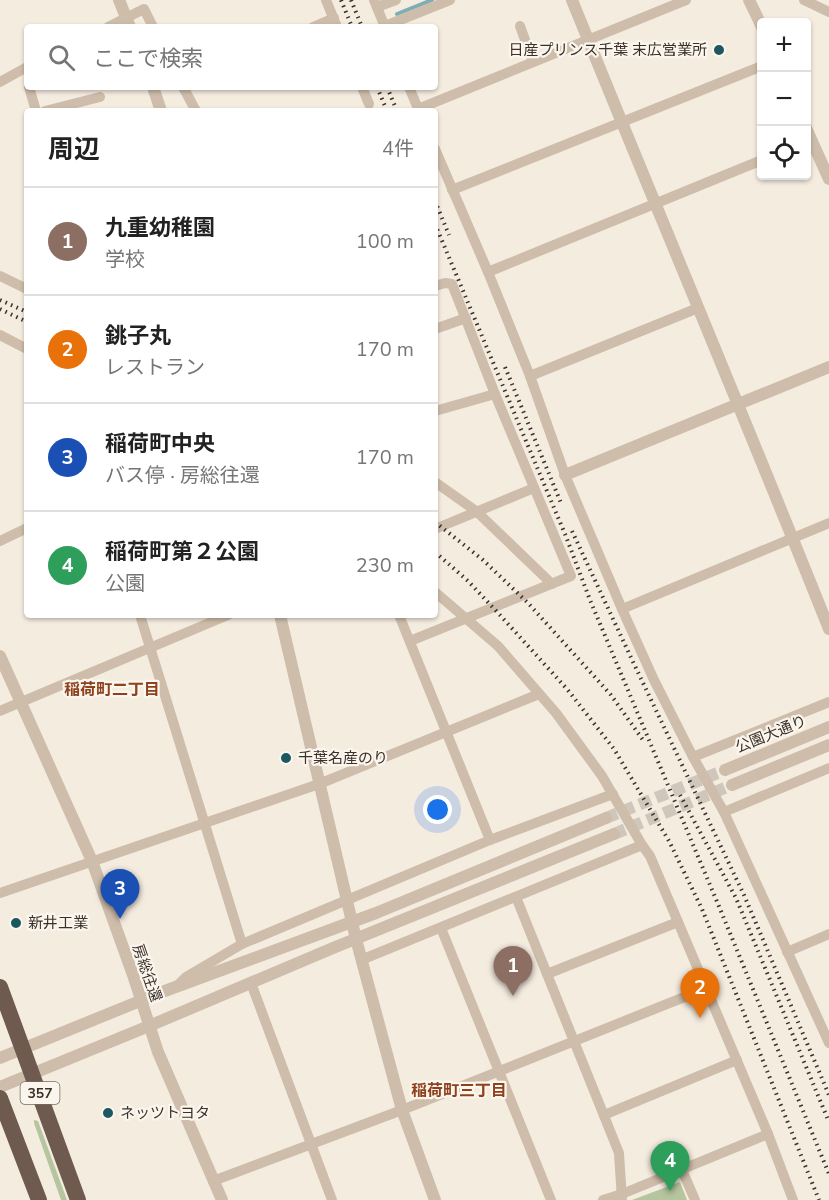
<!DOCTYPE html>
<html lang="ja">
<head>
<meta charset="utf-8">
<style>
  :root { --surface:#fff; --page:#f6f6f6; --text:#222; --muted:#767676; --line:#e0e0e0; --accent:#1d5760 }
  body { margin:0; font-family:"Nunito Sans","Noto Sans JP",sans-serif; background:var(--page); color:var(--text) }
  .controls { position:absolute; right:18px; top:18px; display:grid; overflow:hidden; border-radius:6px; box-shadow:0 2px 4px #0004 }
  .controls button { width:54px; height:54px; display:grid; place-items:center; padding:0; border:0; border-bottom:2px solid var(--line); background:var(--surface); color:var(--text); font:30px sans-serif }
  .you { position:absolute; left:438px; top:810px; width:21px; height:21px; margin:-15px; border:4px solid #fff; border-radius:50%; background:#1a73e8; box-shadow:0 0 0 9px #1a73e833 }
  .badge { display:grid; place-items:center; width:39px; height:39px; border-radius:50%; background:var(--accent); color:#fff; font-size:20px; font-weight:700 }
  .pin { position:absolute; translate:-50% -50px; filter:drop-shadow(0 2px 3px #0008) }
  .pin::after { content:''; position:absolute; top:32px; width:21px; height:18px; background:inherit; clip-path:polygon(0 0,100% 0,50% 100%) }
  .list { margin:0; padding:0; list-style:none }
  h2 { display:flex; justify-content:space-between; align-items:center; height:78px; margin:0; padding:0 24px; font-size:26px }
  h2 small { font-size:20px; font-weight:400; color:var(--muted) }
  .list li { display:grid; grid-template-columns:39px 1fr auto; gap:18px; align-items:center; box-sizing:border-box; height:108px; padding:0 24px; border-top:2px solid var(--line) }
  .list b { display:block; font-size:22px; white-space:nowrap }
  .list p { margin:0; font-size:20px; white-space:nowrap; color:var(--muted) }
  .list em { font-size:20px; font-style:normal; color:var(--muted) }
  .icon { flex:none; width:33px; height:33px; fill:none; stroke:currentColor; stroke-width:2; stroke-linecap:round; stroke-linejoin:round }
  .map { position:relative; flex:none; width:829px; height:1200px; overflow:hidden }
  .search { position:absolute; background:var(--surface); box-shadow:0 2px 4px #0004; left:24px; top:24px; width:414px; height:66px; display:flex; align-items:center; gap:15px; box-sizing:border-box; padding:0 21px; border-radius:6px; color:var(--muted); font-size:22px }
  .panel { position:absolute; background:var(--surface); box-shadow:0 2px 4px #0004; left:24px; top:108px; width:414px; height:510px; border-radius:6px }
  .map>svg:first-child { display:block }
  .green { fill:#b5c59e }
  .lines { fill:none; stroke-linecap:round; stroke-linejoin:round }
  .stream { stroke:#7daeb4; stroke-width:4 }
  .tertiary-tunnel { stroke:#d0c7bc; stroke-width:12; stroke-dasharray:12 6; stroke-linecap:butt }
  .minor { stroke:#cebdaa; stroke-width:10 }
  .tertiary { stroke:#cebdaa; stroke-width:12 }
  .trunk { stroke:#6e5a4e; stroke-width:16 }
  .rail { stroke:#3b312a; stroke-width:4; stroke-dasharray:1.5 4.5; stroke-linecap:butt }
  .poi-dot { fill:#1d5760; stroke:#fbf6ed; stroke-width:2 }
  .labels { text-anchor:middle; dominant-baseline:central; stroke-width:4.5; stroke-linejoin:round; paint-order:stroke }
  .shield { fill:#fbf6ed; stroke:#756c64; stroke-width:1.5 }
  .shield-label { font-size:14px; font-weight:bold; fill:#3b312a }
  .poi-label { font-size:15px; fill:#3b312a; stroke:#fbf6ed; text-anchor:start }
  .street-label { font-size:15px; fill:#3b312a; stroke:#fbf6ed }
  .neighbourhood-label { font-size:16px; font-weight:bold; fill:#8f411e; stroke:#fbf6ed }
</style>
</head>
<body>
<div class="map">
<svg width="829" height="1200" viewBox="0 0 829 1200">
  <rect width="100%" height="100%" fill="#f5ece0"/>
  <g class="green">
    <path d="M34,1120L38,1121L67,1200H61L34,1123Z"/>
    <path d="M680,1182L687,1200H632Z"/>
  </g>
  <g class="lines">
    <path class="stream" d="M397,14L432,0"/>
    <g class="tertiary-tunnel">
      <path d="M606,818L725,770"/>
      <path d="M614,834L732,785"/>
    </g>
    <g class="minor">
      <path d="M326,0L337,27"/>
      <path d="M374,0L385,27"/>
      <path d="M804,0L829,12"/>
      <path d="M377,7L396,0"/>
      <path d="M385,26L450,0"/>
      <path d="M520,26L533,62"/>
      <path d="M108,27L144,9L153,27"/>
      <path d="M313,27L334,18"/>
      <path d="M0,82L27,67"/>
      <path d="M29,87L36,111"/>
      <path d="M183,87L196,111"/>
      <path d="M362,87L369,104"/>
      <path d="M409,87L419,111"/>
      <path d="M418,109L686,0"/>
      <path d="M45,111L100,97"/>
      <path d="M435,149L488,272L530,376L565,475L622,609L654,680L693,757L724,812L829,1043"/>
      <path d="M452,190L762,66"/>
      <path d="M488,272L762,160"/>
      <path d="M0,276L27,289"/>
      <path d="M435,329L466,318"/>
      <path d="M0,335L27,349"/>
      <path d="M530,376L698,308"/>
      <path d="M435,411L495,394"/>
      <path d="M435,482L476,511L552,584"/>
      <path d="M435,529L534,488"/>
      <path d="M0,541L27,528"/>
      <path d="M435,592L498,646L556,713L602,776L642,845L650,856L768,1134L793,1200"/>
      <path d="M622,609L829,523"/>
      <path d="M140,615L242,944"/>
      <path d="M399,615L490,840"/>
      <path d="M410,641L571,576L495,394L452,284L445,283L435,286"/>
      <path d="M0,711L228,615"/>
      <path d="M693,757L829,702"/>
      <path d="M724,812L829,768"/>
      <path d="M0,893L319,784L539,694"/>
      <path d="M516,897L619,1153L622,1200"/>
      <path d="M441,928L551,1200"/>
      <path d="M787,952L829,934"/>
      <path d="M361,960L642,845"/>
      <path d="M547,974L678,922"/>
      <path d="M251,983L332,1200"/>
      <path d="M177,986L186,977L242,944L490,840L613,794"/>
      <path d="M604,1115L737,1060"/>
      <path d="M682,1170L695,1200"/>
      <path d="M213,1181L402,1110L707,988"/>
      <path d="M603,1200L622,1194L768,1134"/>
    </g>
    <g class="tertiary">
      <path d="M119,0L130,27"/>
      <path d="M572,0C657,210 745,418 829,629"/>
      <path d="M749,0L762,27"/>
      <path d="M153,87L161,111"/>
      <path d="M806,128L829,179"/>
      <path d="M565,475L829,367"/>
      <path d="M280,615L356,939L402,1110L435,1200"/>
      <path d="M0,656L92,861L133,975L158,1052L222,1200"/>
      <path d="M725,770L829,727"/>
      <path d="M732,785L829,745"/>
      <path d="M0,1058L162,992L376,913L606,818"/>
      <path d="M0,1087L149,1026L333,948L614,834"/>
    </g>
    <g class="trunk">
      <path d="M0,987L78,1200"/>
      <path d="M0,1098L39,1200"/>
    </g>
    <g class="rail">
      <path d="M341,0L352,27"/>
      <path d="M351,0L362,27"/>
      <path d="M377,87L387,111"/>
      <path d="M387,87L397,111"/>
      <path d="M435,201L449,235"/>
      <path d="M435,224L565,534L590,600L718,904L829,1174"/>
      <path d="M0,300L27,312"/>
      <path d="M0,309L27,322"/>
      <path d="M505,367L561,503"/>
      <path d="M435,522L483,560L528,603L611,695L643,740"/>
      <path d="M572,531L634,664L744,895L829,1095"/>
      <path d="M435,552L468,581L499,614L567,689L614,749L648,806L669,841L702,909L819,1200"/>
      <path d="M680,795L736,898L829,1122"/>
    </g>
  </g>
  <g class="poi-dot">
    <circle cx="719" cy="50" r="6"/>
    <circle cx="286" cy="758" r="6"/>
    <circle cx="16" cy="923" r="6"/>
    <circle cx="108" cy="1113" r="6"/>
  </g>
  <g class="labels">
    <rect class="shield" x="20.5" y="1082" width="39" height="22" rx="4.5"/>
    <g class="shield-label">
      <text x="40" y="1093">357</text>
    </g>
    <g class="poi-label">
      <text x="707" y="50" text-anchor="end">日産プリンス千葉 末広営業所</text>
      <text x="298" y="758">千葉名産のり</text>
      <text x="28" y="923">新井工業</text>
      <text x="120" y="1113">ネッツトヨタ</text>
    </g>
    <g class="street-label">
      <text transform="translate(771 734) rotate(-22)">公園大通り</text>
      <text transform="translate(147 973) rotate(71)">房総往還</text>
    </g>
    <g class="neighbourhood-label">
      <text x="112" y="690">稲荷町二丁目</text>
      <text x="459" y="1091">稲荷町三丁目</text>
    </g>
  </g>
</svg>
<div class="controls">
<button>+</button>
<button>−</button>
<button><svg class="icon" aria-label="locate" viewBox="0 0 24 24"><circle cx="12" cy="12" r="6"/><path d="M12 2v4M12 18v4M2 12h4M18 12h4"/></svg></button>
</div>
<div class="you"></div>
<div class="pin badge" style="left:513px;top:996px;background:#8d6e63">1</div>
<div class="pin badge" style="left:700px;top:1018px;background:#e8710a">2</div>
<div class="pin badge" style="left:120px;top:919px;background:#1a4fb4">3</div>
<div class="pin badge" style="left:670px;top:1191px;background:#2e9e5b">4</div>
<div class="search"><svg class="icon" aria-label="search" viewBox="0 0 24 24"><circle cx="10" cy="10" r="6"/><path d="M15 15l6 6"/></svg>ここで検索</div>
<section class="panel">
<h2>周辺<small>4件</small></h2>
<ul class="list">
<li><span class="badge" style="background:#8d6e63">1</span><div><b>九重幼稚園</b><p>学校</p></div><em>100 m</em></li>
<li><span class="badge" style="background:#e8710a">2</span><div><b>銚子丸</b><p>レストラン</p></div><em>170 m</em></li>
<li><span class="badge" style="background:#1a4fb4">3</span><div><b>稲荷町中央</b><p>バス停 · 房総往還</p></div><em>170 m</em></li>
<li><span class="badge" style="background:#2e9e5b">4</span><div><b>稲荷町第２公園</b><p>公園</p></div><em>230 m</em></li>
</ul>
</section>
</div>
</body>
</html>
